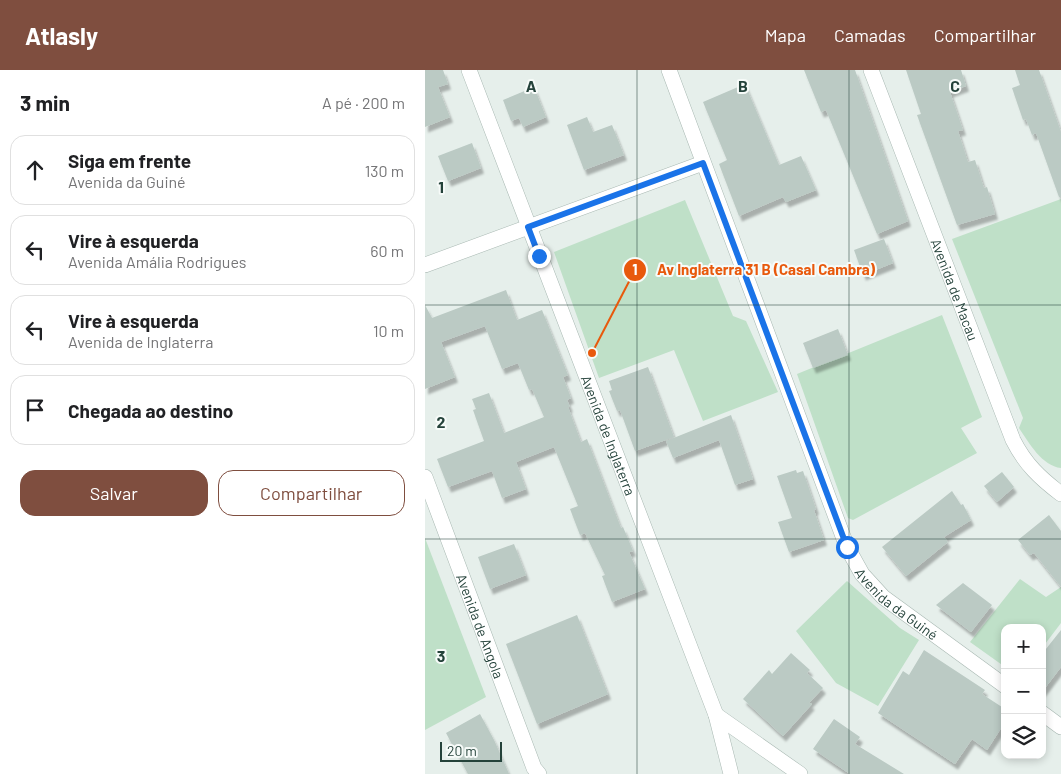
<!DOCTYPE html>
<html lang="pt">
<head>
<meta charset="utf-8">
<style>
  :root { --surface:#fff; --page:#f2f2f2; --text:#202124; --muted:#757577; --line:#e0e0e0; --accent:#7f4e3f }
  body { margin:0; font-family:Barlow,sans-serif; background:var(--page); color:var(--text) }
  .controls { position:absolute; right:15px; bottom:15px; display:grid; overflow:hidden; border-radius:10px; box-shadow:0 2px 8px #0003 }
  .controls button { width:45px; height:45px; display:grid; place-items:center; padding:0; border:0; border-bottom:1px solid var(--line); background:var(--surface); color:var(--text); font:25px sans-serif }
  .scale { position:absolute; left:15px; bottom:12px; width:62px; box-sizing:border-box; padding-left:5px; border:2px solid #24423a; border-top:0; font-size:14px; line-height:18px; white-space:nowrap; color:#24423a; -webkit-text-stroke:4px #f7fbf9; paint-order:stroke }
  .stop { position:absolute; width:15px; height:15px; margin:-11px; border:4px solid #1a73e8; border-radius:50%; background:#fff }
  .stop.end { background:#1a73e8; border-color:#fff; box-shadow:0 1px 5px #0008 }
  .list { margin:0; padding:0; list-style:none }
  h2 { display:flex; justify-content:space-between; align-items:center; height:65px; margin:0; padding:0 20px; font-size:21px }
  h2 small { font-size:16px; font-weight:400; color:var(--muted) }
  .list li { display:grid; grid-template-columns:32px 1fr auto; gap:15px; align-items:center; box-sizing:border-box; height:70px; margin:0 10px 10px; padding:0 10px; border:1px solid var(--line); border-radius:15px }
  .list b { display:block; font-size:19px; white-space:nowrap }
  .list p { margin:0; font-size:16px; white-space:nowrap; color:var(--muted) }
  .list em { font-size:16px; font-style:normal; color:var(--muted) }
  .actions { display:flex; gap:10px; padding:15px 20px }
  .actions a { flex:1; padding:11px 0; border:1px solid var(--accent); border-radius:15px; text-align:center; font-size:18px; color:var(--accent) }
  .actions .main { background:var(--accent); color:#fff }
  .icon { flex:none; width:28px; height:28px; fill:none; stroke:currentColor; stroke-width:2; stroke-linecap:round; stroke-linejoin:round }
  .map { position:relative; flex:none; width:636px; height:704px; overflow:hidden }
  header { display:flex; align-items:center; gap:30px; box-sizing:border-box; height:70px; padding:0 25px; background:var(--accent); color:#fff }
  header strong { font-size:24px }
  nav { display:flex; gap:28px; margin-inline-start:auto; font-size:18px }
  main { display:flex }
  aside { flex:1; background:var(--surface) }
  .map>svg:first-child { display:block }
  .green { fill:#bfe0c8 }
  .building { fill:#bbcac4; filter:url(#shadow) }
  .lines { fill:none; stroke-linecap:round; stroke-linejoin:round }
  .minor-casing { stroke:#a8b8b2; stroke-width:16 }
  .minor { stroke:#fff; stroke-width:15 }
  .route { stroke:#1a73e8; stroke-width:6 }
  .grid { fill:none; stroke:#24423a; stroke-width:1; stroke-opacity:0.55 }
  .labels { text-anchor:middle; dominant-baseline:central; stroke-width:4; stroke-linejoin:round; paint-order:stroke }
  .street-label { font-size:14px; fill:#24423a; stroke:#f7fbf9 }
  .grid-label { font-size:16px; text-anchor:middle; font-weight:bold; fill:#24423a; stroke:#f7fbf9; stroke-width:4; stroke-linejoin:round; paint-order:stroke }
  .leader { fill:none; stroke:#e8590c; stroke-width:2 }
  .callout-dot { fill:#e8590c; stroke:#f7fbf9; stroke-width:2 }
  .mark-label { font-size:15px; text-anchor:middle; font-weight:bold; fill:#fff }
  .callout-label { font-size:15px; text-anchor:middle; font-weight:bold; fill:#e8590c; stroke:#f7fbf9; stroke-width:4; stroke-linejoin:round; paint-order:stroke }
</style>
</head>
<body>
<header>
<strong>Atlasly</strong>
<nav><a>Mapa</a><a>Camadas</a><a>Compartilhar</a></nav>
</header>
<main>
<aside>
<h2>3 min<small>A pé · 200 m</small></h2>
<ul class="list">
<li><svg class="icon" aria-label="ahead" viewBox="0 0 24 24"><path d="M12 20V5M6 11l6-6 6 6"/></svg><div><b>Siga em frente</b><p>Avenida da Guiné</p></div><em>130 m</em></li>
<li><svg class="icon" aria-label="left" viewBox="0 0 24 24"><path d="M17 20v-9H6M10 6l-5 5 5 5"/></svg><div><b>Vire à esquerda</b><p>Avenida Amália Rodrigues</p></div><em>60 m</em></li>
<li><svg class="icon" aria-label="left" viewBox="0 0 24 24"><path d="M17 20v-9H6M10 6l-5 5 5 5"/></svg><div><b>Vire à esquerda</b><p>Avenida de Inglaterra</p></div><em>10 m</em></li>
<li><svg class="icon" aria-label="arrive" viewBox="0 0 24 24"><path d="M6 21V4h12l-3 4 3 4H6"/></svg><div><b>Chegada ao destino</b></div></li>
</ul>
<div class="actions"><a class="main">Salvar</a><a>Compartilhar</a></div>
</aside>
<div class="map">
<svg width="636" height="704" viewBox="0 0 636 704">
  <defs>
    <filter id="shadow"><feDropShadow dx="3" dy="5.5" stdDeviation="1" flood-color="#0004"/></filter>
  </defs>
  <rect width="100%" height="100%" fill="#e6efeb"/>
  <g class="green">
    <path d="M636,129V398C617,396 604,373 594,358L598,348L527,169Z"/>
    <path d="M260,130L308,246L321,251L353,322L278,351L249,280L174,308L129,182Z"/>
    <path d="M517,245L557,347L536,358L552,383L428,450L423,448L372,304Z"/>
    <path d="M0,468L61,627L0,660Z"/>
    <path d="M595,509L621,527L636,517V553L617,578V558H580V597L545,572Z"/>
    <path d="M422,511L475,558L494,570L453,636L411,613L371,561Z"/>
  </g>
  <g class="building">
    <path d="M0,0H18L23,14L13,17L25,47L0,57Z"/>
    <path d="M379,0H430L483,151L452,164L401,40L396,42Z"/>
    <path d="M481,0H536L541,16L525,22L538,60L533,61L543,92L550,90L559,118L562,117L570,144L532,155L492,45L496,44Z"/>
    <path d="M590,0H614L636,62V127H634L611,63L607,65L601,49L598,50L587,18L595,15Z"/>
    <path d="M320,14L354,95L376,86L391,120L361,132L358,127L314,146L294,94L302,90L278,32Z"/>
    <path d="M109,17L121,47L98,57L94,48L86,51L78,30Z"/>
    <path d="M162,47L168,62L187,55L199,85L159,100L142,55Z"/>
    <path d="M47,73L56,98L23,111L13,86Z"/>
    <path d="M459,169L468,193L438,205L429,180Z"/>
    <path d="M81,220L92,250L117,240L143,305L138,307L146,328L142,330L145,337H143L156,372L162,369L196,458L198,457L208,481L204,482L220,519L187,532L177,506L180,505L160,463L155,465L145,439L153,436L129,377L91,392L101,419L77,428L67,401L23,417L12,389L59,371L48,340L51,339L47,329L64,323L79,363L119,347L107,319L104,320L93,293L77,299L60,256L16,272L30,307L0,319V235L7,248Z"/>
    <path d="M413,259L423,285L388,298L378,273Z"/>
    <path d="M223,297L249,367L210,381L195,340L192,341L184,321L187,320L184,311Z"/>
    <path d="M306,345L328,409L310,415L294,370L248,388L241,371Z"/>
    <path d="M371,400L372,403L378,401L391,439L389,440L399,470L364,482L353,452L367,448L352,406Z"/>
    <path d="M577,402L589,417L572,432L559,416Z"/>
    <path d="M527,421L536,435L538,434L546,450L519,467L523,472L481,506L457,477Z"/>
    <path d="M624,445L636,461V517L609,483L605,485L593,470Z"/>
    <path d="M89,474L101,505L65,519L53,487Z"/>
    <path d="M538,513L567,535L546,562L511,535Z"/>
    <path d="M152,545L183,624L112,654L81,574Z"/>
    <path d="M636,560V597L617,622V584Z"/>
    <path d="M499,580L560,620L557,624L580,639V652L562,680L547,669L530,694L453,643L478,601L484,605Z"/>
    <path d="M366,583L385,600L382,603L398,618L384,633L387,634L358,666L318,629L344,600L347,604Z"/>
    <path d="M55,644L69,670L84,704H43L21,663Z"/>
    <path d="M409,649L435,667L430,674L479,704H425L388,679Z"/>
  </g>
  <g class="lines">
    <defs>
      <g id="minor">
        <path id="s1" d="M44,0L291,645L306,704"/>
        <path id="s2" d="M244,0L422,477L437,504L458,527L580,616"/>
        <path id="s3" d="M446,0L588,370C600,394 615,408 636,424"/>
        <path d="M0,195L278,93"/>
        <path id="s4" d="M0,407L109,698L114,704"/>
        <path d="M617,643L636,657"/>
        <path d="M291,645L375,704"/>
      </g>
    </defs>
    <use href="#minor" class="minor-casing"/>
    <use href="#minor" class="minor"/>
  </g>
  <g class="lines">
    <path class="route" d="M114,186L103,157L278,93L422,477"/>
  </g>
  <path class="grid" d="M212,0V704M424,0V704M0,235H636M0,469H636"/>
  <g class="labels">
    <g class="street-label">
      <text stroke="none"><textPath href="#s3" startOffset="235">Avenida de Macau</textPath></text>
      <text stroke="none"><textPath href="#s1" startOffset="391">Avenida de Inglaterra</textPath></text>
      <text stroke="none"><textPath href="#s2" startOffset="586">Avenida da Guiné</textPath></text>
      <text stroke="none"><textPath href="#s4" startOffset="159">Avenida de Angola</textPath></text>
    </g>
  </g>
  <g class="grid-label">
    <text x="106" y="22">A</text>
    <text x="318" y="22">B</text>
    <text x="530" y="22">C</text>
    <text x="16" y="123">1</text>
    <text x="16" y="358">2</text>
    <text x="16" y="592">3</text>
  </g>
  <path class="leader" d="M167 283L210 200"/>
  <g class="callout-dot">
    <circle cx="167" cy="283" r="5"/>
    <circle cx="210" cy="200" r="12"/>
  </g>
  <g class="mark-label">
    <text x="210" y="205">1</text>
  </g>
  <g class="callout-label">
    <text x="341" y="205">Av Inglaterra 31 B (Casal Cambra)</text>
  </g>
</svg>
<div class="controls">
<button>+</button>
<button>−</button>
<button><svg class="icon" aria-label="layers" viewBox="0 0 24 24"><path d="M12 4l9 5-9 5-9-5zM3 14l9 5 9-5"/></svg></button>
</div>
<div class="scale">20 m</div>
<div class="stop" style="left:422px;top:477px"></div>
<div class="stop end" style="left:114px;top:186px"></div>
</div>
</main>
</body>
</html>
